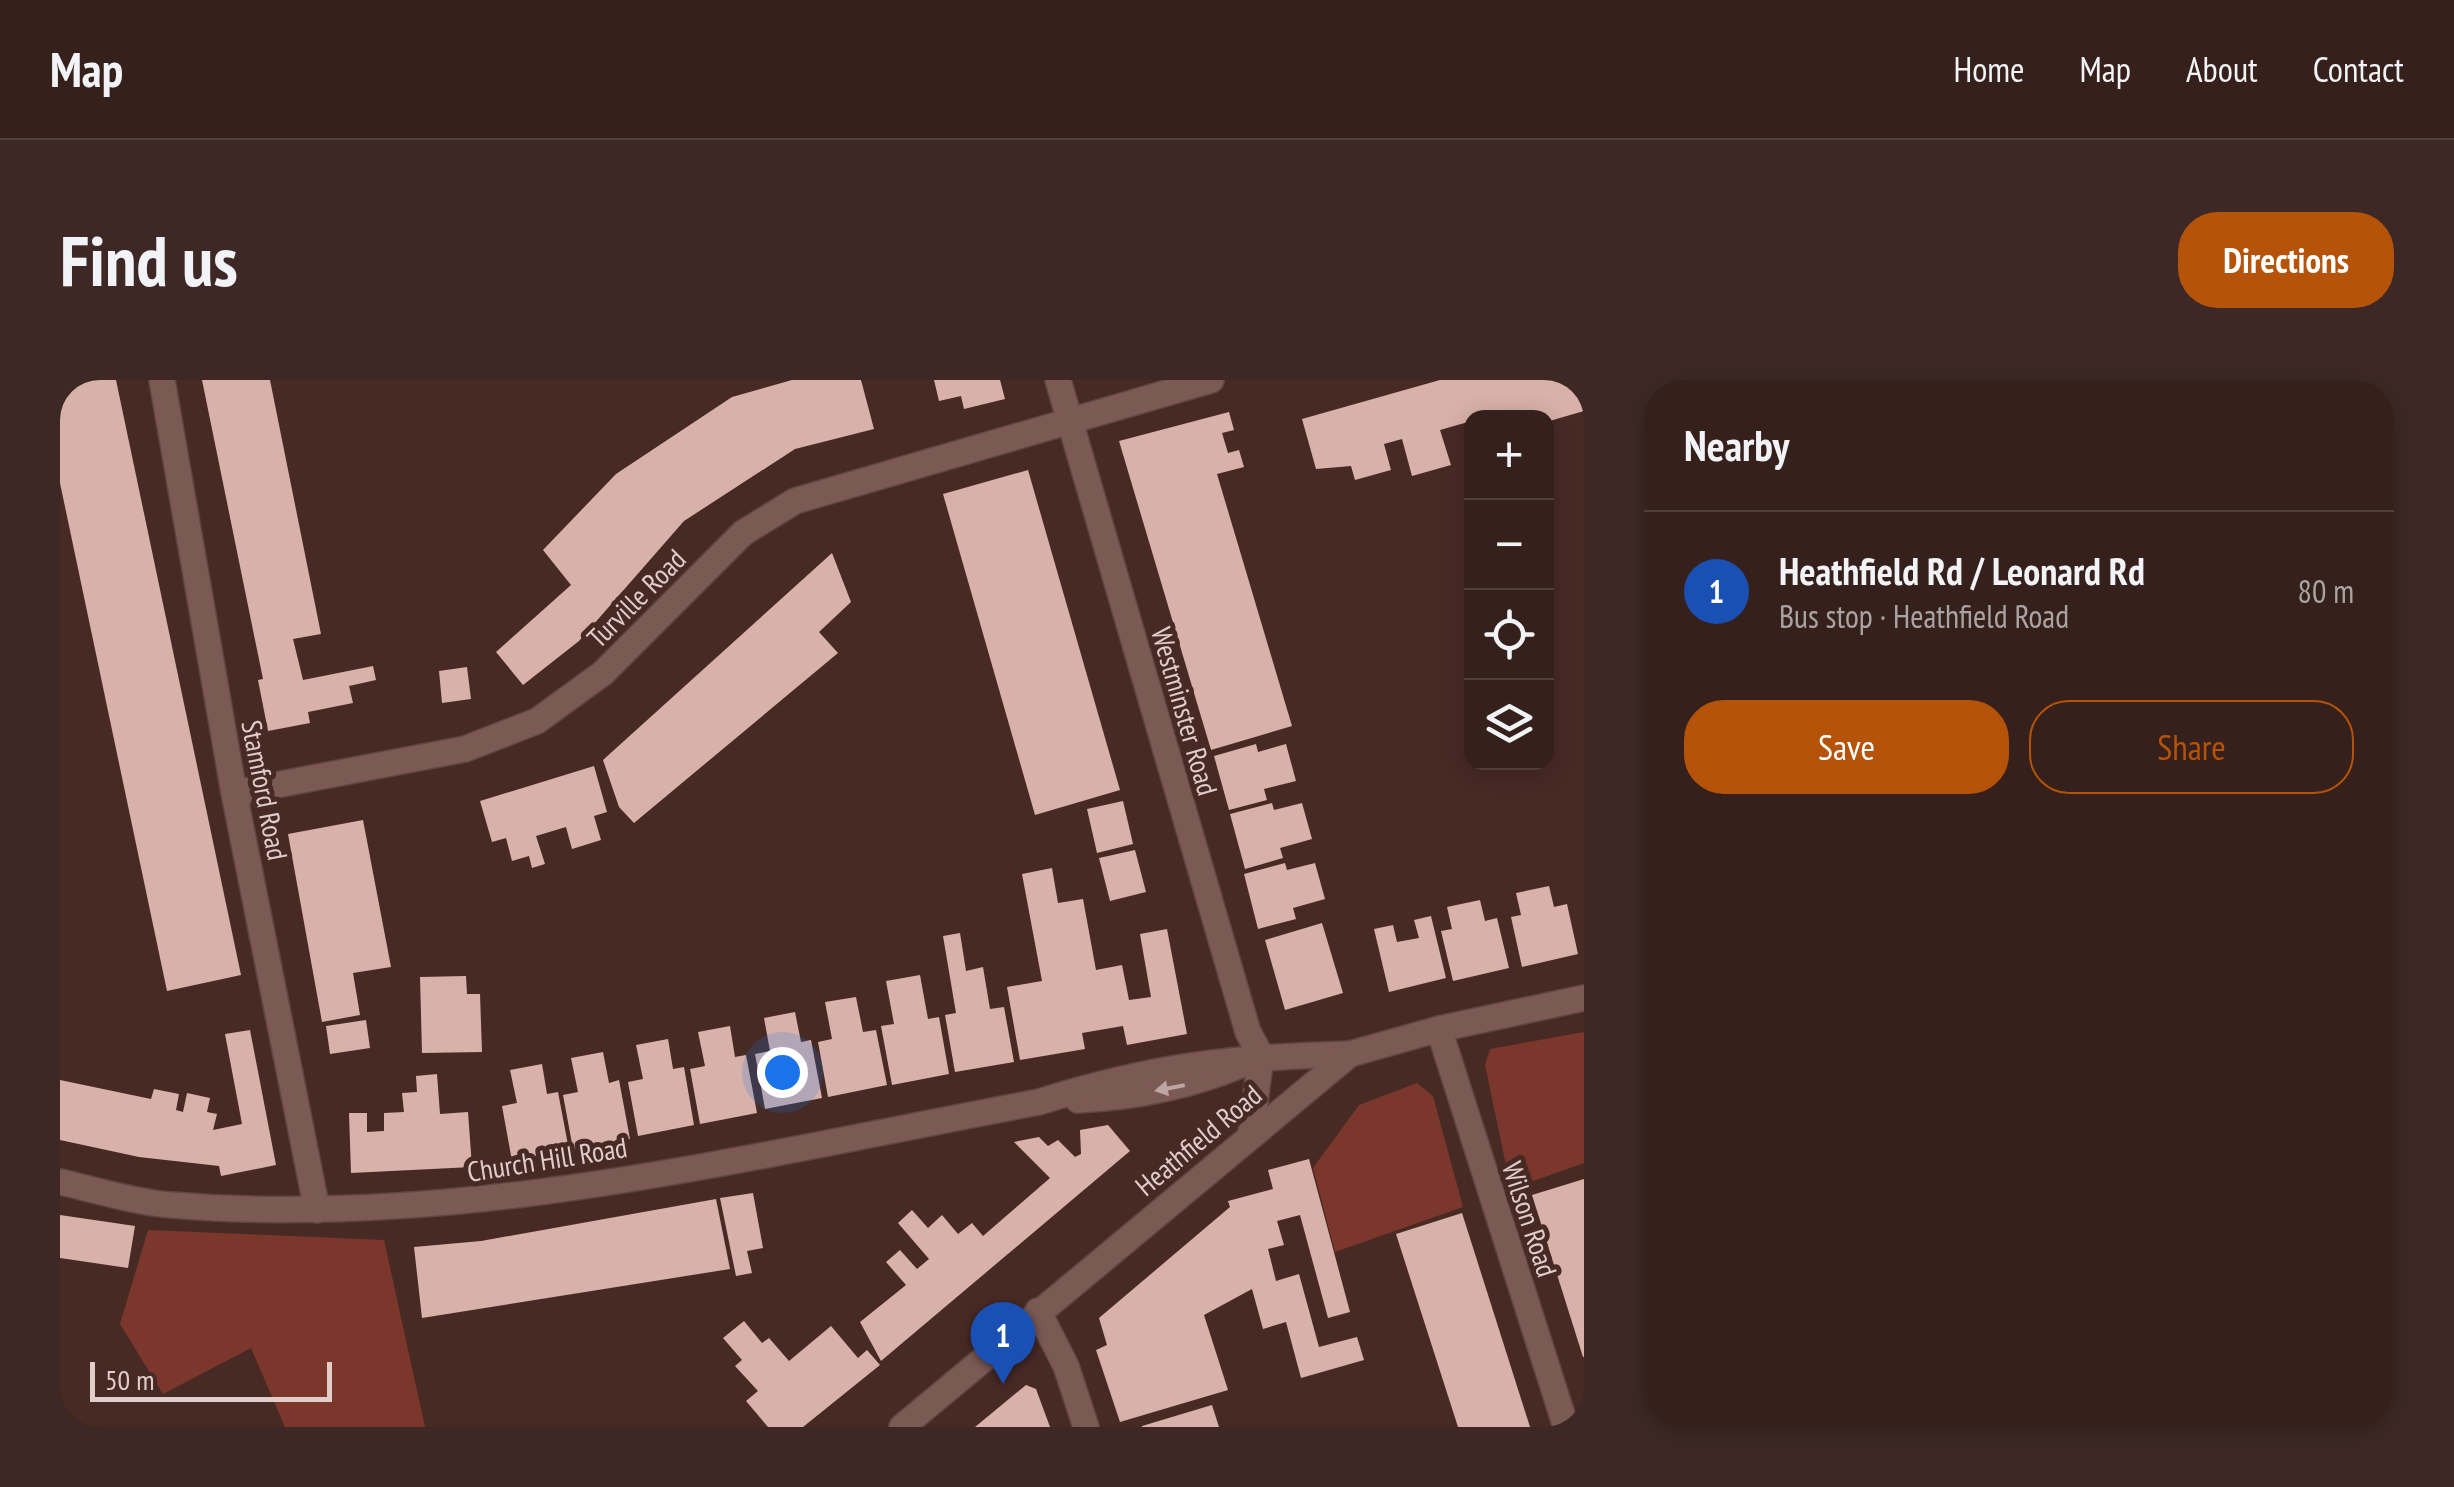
<!DOCTYPE html>
<html lang="en">
<head>
<meta charset="utf-8">
<style>
  :root { --surface:#36201c; --page:#3d2825; --text:#f1f3f6; --muted:#aaa3a3; --line:#503e3b; --accent:#b45309 }
  body { margin:0; font-family:"PT Sans Narrow",sans-serif; background:var(--page); color:var(--text) }
  .controls { position:absolute; right:30px; top:30px; display:grid; overflow:hidden; border-radius:20px; box-shadow:0 5px 25px #0003 }
  .controls button { width:90px; height:90px; display:grid; place-items:center; padding:0; border:0; border-bottom:2px solid var(--line); background:var(--surface); color:var(--text); font:50px sans-serif }
  .scale { position:absolute; left:30px; bottom:25px; width:242px; box-sizing:border-box; padding-left:10px; border:5px solid #e1cdca; border-top:0; font-size:28px; line-height:35px; white-space:nowrap; color:#e1cdca; -webkit-text-stroke:8px #482a25; paint-order:stroke }
  .you { position:absolute; left:722px; top:692px; width:35px; height:35px; margin:-25px; border:8px solid #fff; border-radius:50%; background:#1a73e8; box-shadow:0 0 0 15px #1a73e833 }
  .badge { display:grid; place-items:center; width:65px; height:65px; border-radius:50%; background:var(--accent); color:#fff; font-size:32px; font-weight:700 }
  .pin { position:absolute; translate:-50% -82px; filter:drop-shadow(0 2px 5px #0008) }
  .pin::after { content:''; position:absolute; top:52px; width:35px; height:30px; background:inherit; clip-path:polygon(0 0,100% 0,50% 100%) }
  .list { margin:0; padding:0; list-style:none }
  h2 { display:flex; justify-content:space-between; align-items:center; height:130px; margin:0; padding:0 40px; font-size:42px }
  h2 small { font-size:32px; font-weight:400; color:var(--muted) }
  .list li { display:grid; grid-template-columns:65px 1fr auto; gap:30px; align-items:center; box-sizing:border-box; height:160px; padding:0 40px; border-top:2px solid var(--line) }
  .list b { display:block; font-size:38px; white-space:nowrap }
  .list p { margin:0; font-size:32px; white-space:nowrap; color:var(--muted) }
  .list em { font-size:32px; font-style:normal; color:var(--muted) }
  .actions { display:flex; gap:20px; padding:30px 40px }
  .actions a { flex:1; padding:22px 0; border:2px solid var(--accent); border-radius:40px; text-align:center; font-size:35px; color:var(--accent) }
  .actions .main { background:var(--accent); color:#fff }
  .icon { flex:none; width:55px; height:55px; fill:none; stroke:currentColor; stroke-width:2; stroke-linecap:round; stroke-linejoin:round }
  .map { position:relative; flex:none; width:1524px; height:1047px; overflow:hidden; border-radius:40px }
  header { display:flex; align-items:center; gap:60px; box-sizing:border-box; height:140px; padding:0 50px; background:var(--surface); border-bottom:2px solid var(--line) }
  header strong { font-size:48px }
  nav { display:flex; gap:55px; margin-inline-start:auto; font-size:35px }
  .intro { display:flex; align-items:center; justify-content:space-between; box-sizing:border-box; height:240px; padding:0 60px }
  h1 { margin:0; font-size:70px }
  .button { padding:25px 45px; border-radius:40px; background:var(--accent); color:#fff; font-size:35px; font-weight:700 }
  main { display:flex; gap:60px; padding:0 60px }
  aside { flex:1; background:var(--surface); border-radius:40px; box-shadow:0 5px 25px #0003 }
  .map>svg:first-child { display:block }
  .green { fill:#7b372b }
  .building { fill:#d8b2aa }
  .lines { fill:none; stroke-linecap:round; stroke-linejoin:round }
  .minor-casing { stroke:#5f4642; stroke-width:28 }
  .minor { stroke:#7c5a54; stroke-width:25 }
  .oneway { fill:#bea5a1 }
  .labels { text-anchor:middle; dominant-baseline:central; stroke-width:10; stroke-linejoin:round; paint-order:stroke }
  .street-label { font-size:28px; fill:#e1cdca; stroke:#482a25 }
</style>
</head>
<body>
<header>
<strong>Map</strong>
<nav><a>Home</a><a>Map</a><a>About</a><a>Contact</a></nav>
</header>
<div class="intro"><h1>Find us</h1><a class="button">Directions</a></div>
<main>
<div class="map">
<svg width="1524" height="1047" viewBox="0 0 1524 1047">
  <rect width="100%" height="100%" fill="#482a25"/>
  <g class="green">
    <path d="M1524,652V783L1451,809L1425,685L1430,669Z"/>
    <path d="M1357,703L1373,716L1403,827L1275,872L1253,788L1299,725Z"/>
    <path d="M88,850L324,860L365,1047H225L191,968L103,1014L60,944Z"/>
  </g>
  <g class="building">
    <path d="M0,0H56L181,595L107,611L0,103Z"/>
    <path d="M142,0H210L261,254L233,259L243,300L313,286L316,300L289,306L293,323L248,332L250,343L208,351L198,300L203,299Z"/>
    <path d="M732,0H801L814,49L735,69L624,141L519,261L463,305L436,272L511,205L483,170L556,94L672,17Z"/>
    <path d="M874,0H940L945,19L904,29L901,16L879,21Z"/>
    <path d="M1380,0H1524V31L1486,42V38H1412V49L1408,42L1380,50L1391,85L1352,96L1342,59L1324,64L1331,90L1295,100L1291,86L1256,89L1242,39Z"/>
    <path d="M1169,32L1174,50L1162,53L1168,73L1179,70L1184,87L1157,94L1232,346L1151,370L1059,61Z"/>
    <path d="M968,90L1060,410L975,435L883,114Z"/>
    <path d="M772,173L791,222L759,252L778,273L574,443L559,427L543,380Z"/>
    <path d="M407,287L411,319L382,323L379,291Z"/>
    <path d="M1196,364L1198,372L1226,364L1236,401L1204,409L1207,420L1169,430L1154,376Z"/>
    <path d="M534,386L547,432L534,436L541,460L512,469L506,447L476,456L485,484L472,488L469,476L452,481L446,458L432,462L420,421Z"/>
    <path d="M1063,421L1073,464L1037,473L1027,429Z"/>
    <path d="M1212,423L1214,430L1242,423L1252,459L1220,468L1223,478L1185,489L1170,434Z"/>
    <path d="M303,440L331,587L293,593L300,635L262,642L228,454Z"/>
    <path d="M1075,470L1086,512L1050,521L1039,478Z"/>
    <path d="M1225,483L1227,490L1255,483L1265,519L1233,528L1236,539L1198,549L1184,494Z"/>
    <path d="M992,488L998,523L1023,519L1036,590L1062,585L1069,620L1091,617L1080,554L1107,549L1127,654L1067,665L1063,646L1022,653L1025,669L960,680L947,607L982,601L962,494Z"/>
    <path d="M1489,506L1494,527L1507,524L1518,574L1462,587L1451,537L1461,535L1456,513Z"/>
    <path d="M1420,520L1425,541L1437,538L1449,588L1393,601L1381,551L1392,549L1387,527Z"/>
    <path d="M1371,536L1386,598L1329,612L1314,549L1333,545L1337,562L1359,558L1354,540Z"/>
    <path d="M1262,543L1283,613L1225,630L1205,560Z"/>
    <path d="M900,553L906,591L923,587L930,629L944,627L954,682L895,692L885,635L896,633L883,556Z"/>
    <path d="M860,595L868,639L879,637L889,694L832,705L821,646L834,644L826,601Z"/>
    <path d="M406,596L407,614H420L422,672L362,673L360,597Z"/>
    <path d="M796,617L803,652L816,650L827,705L768,717L758,662L772,659L765,622Z"/>
    <path d="M735,632L741,662L751,660L762,718L705,729L695,674L710,671L704,638Z"/>
    <path d="M306,640L310,668L270,674L266,646Z"/>
    <path d="M670,646L675,677L686,675L697,733L640,744L630,689L645,686L638,652Z"/>
    <path d="M190,650L216,785L161,796L159,786L79,777L0,760V700L91,719L94,709L119,714L116,730L123,732L127,713L150,718L147,732L157,734L153,750L182,744L165,654Z"/>
    <path d="M608,659L613,689L624,687L634,745L578,756L568,702L583,699L576,665Z"/>
    <path d="M543,672L549,703L559,700L570,759L513,769L503,715L518,712L511,678Z"/>
    <path d="M482,684L487,714L498,712L509,770L452,781L442,726L457,723L450,690Z"/>
    <path d="M377,694L380,734L408,732L412,787L291,793L289,733H307V752L324,751V733L344,732L342,713L357,712L356,696Z"/>
    <path d="M1048,745L1070,771L821,981L800,942L846,905L826,882L840,870L857,889L869,879L838,843L852,830L868,848L882,835L898,854L912,843L923,856L990,798L954,762L979,757L988,766L998,760L1015,777L1021,774L1020,750Z"/>
    <path d="M1249,779L1290,932L1268,938L1240,835L1217,841L1224,865L1208,869L1216,901L1239,894L1259,967L1297,957L1304,980L1241,998L1226,942L1203,949L1192,909L1144,935L1168,1010L1060,1042L1036,970L1047,965L1039,938L1170,827L1168,821L1213,809L1208,790Z"/>
    <path d="M1524,799V977H1523L1472,815Z"/>
    <path d="M693,813L703,868L687,871L692,893L676,896L660,818Z"/>
    <path d="M656,819L670,889L362,938L354,867L421,861Z"/>
    <path d="M1402,833L1470,1047H1398L1336,854Z"/>
    <path d="M0,835L75,846L68,888L0,878Z"/>
    <path d="M684,941L702,963L709,958L729,981L771,946L798,978L807,970L820,985L743,1047H708L686,1021L698,1011L675,986L682,980L663,958Z"/>
    <path d="M966,1005L976,1009L990,1047H915Z"/>
    <path d="M1152,1025L1159,1047H1082V1046Z"/>
  </g>
  <g class="lines">
    <defs>
      <g id="minor">
        <path d="M102,0L174,413L257,830"/>
        <path d="M998,0L1188,652L1201,676L1191,753"/>
        <path d="M174,413L405,369L477,341L543,293L683,153L735,121L1151,0"/>
        <path d="M1379,649L1506,1047"/>
        <path d="M1018,720C1076,717 1129,707 1183,684"/>
        <path d="M0,802C36,810 74,822 111,825C404,849 693,775 979,722C1093,686 1171,677 1290,674"/>
        <path d="M978,931L1006,986L1026,1047"/>
        <path d="M842,1047L1290,674L1379,649L1524,618"/>
      </g>
    </defs>
    <use href="#minor" class="minor-casing"/>
    <use href="#minor" class="minor"/>
  </g>
  <defs><path id="oneway-solid" d="M-6-.8H1V-3.2L6.5 0L1 3.2V.8H-6Z" transform="scale(2.5)"/></defs>
  <use class="oneway" href="#oneway-solid" transform="translate(1110 708) rotate(169)"/>
  <g class="labels">
    <g class="street-label">
      <text transform="translate(576 218) rotate(-45)">Turville Road</text>
      <text transform="translate(1125 331) rotate(74)">Westminster Road</text>
      <text transform="translate(205 410) rotate(79)">Stamford Road</text>
      <text transform="translate(1138 760) rotate(-40)">Heathfield Road</text>
      <text transform="translate(487 779) rotate(-9)">Church Hill Road</text>
      <text transform="translate(1470 839) rotate(72)">Wilson Road</text>
    </g>
  </g>
</svg>
<div class="controls">
<button>+</button>
<button>−</button>
<button><svg class="icon" aria-label="locate" viewBox="0 0 24 24"><circle cx="12" cy="12" r="6"/><path d="M12 2v4M12 18v4M2 12h4M18 12h4"/></svg></button>
<button><svg class="icon" aria-label="layers" viewBox="0 0 24 24"><path d="M12 4l9 5-9 5-9-5zM3 14l9 5 9-5"/></svg></button>
</div>
<div class="scale">50 m</div>
<div class="you"></div>
<div class="pin badge" style="left:943px;top:1004px;background:#1a4fb4">1</div>
</div>
<aside>
<h2>Nearby<small></small></h2>
<ul class="list">
<li><span class="badge" style="background:#1a4fb4">1</span><div><b>Heathfield Rd / Leonard Rd</b><p>Bus stop · Heathfield Road</p></div><em>80 m</em></li>
</ul>
<div class="actions"><a class="main">Save</a><a>Share</a></div>
</aside>
</main>
</body>
</html>
